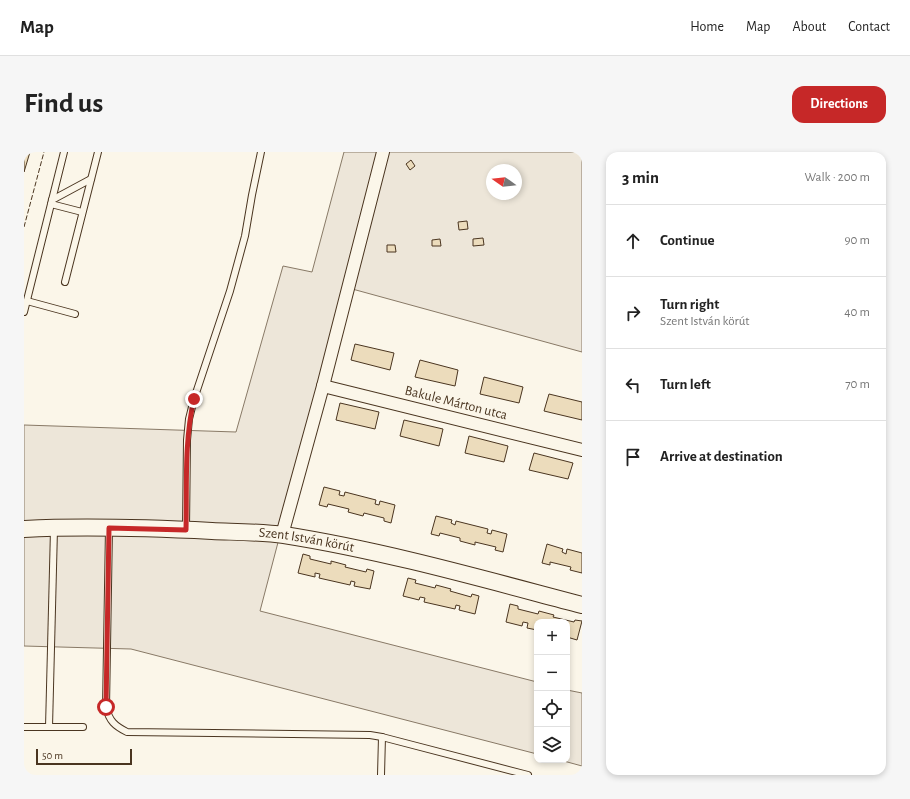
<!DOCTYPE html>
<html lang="en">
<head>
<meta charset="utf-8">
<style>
  :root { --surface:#fff; --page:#f6f6f6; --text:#222; --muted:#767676; --line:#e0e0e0; --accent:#c62828 }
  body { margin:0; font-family:"Alegreya Sans",sans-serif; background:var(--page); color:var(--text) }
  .controls { position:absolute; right:12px; bottom:12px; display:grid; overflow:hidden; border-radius:8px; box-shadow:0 2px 6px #0003 }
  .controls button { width:36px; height:36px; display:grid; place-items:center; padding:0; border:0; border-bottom:1px solid var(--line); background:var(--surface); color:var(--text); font:20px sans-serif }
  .compass { position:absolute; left:462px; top:12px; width:36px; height:36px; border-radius:50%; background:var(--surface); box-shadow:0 2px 6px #0003; rotate:284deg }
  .scale { position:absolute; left:12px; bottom:10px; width:96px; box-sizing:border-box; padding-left:4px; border:2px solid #4a3520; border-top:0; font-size:11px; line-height:14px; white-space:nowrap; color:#4a3520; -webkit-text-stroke:3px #fbf6e9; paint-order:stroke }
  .stop { position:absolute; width:12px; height:12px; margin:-9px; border:3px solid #c62828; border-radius:50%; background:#fff }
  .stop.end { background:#c62828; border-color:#fff; box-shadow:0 1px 4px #0008 }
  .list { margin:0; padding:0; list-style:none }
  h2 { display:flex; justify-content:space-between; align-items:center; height:52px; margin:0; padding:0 16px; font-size:17px }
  h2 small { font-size:13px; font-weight:400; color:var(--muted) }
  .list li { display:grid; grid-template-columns:26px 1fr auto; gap:12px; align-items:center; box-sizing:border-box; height:72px; padding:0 16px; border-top:1px solid var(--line) }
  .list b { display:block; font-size:15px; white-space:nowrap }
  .list p { margin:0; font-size:13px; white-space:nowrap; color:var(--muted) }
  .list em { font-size:13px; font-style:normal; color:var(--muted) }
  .icon { flex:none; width:22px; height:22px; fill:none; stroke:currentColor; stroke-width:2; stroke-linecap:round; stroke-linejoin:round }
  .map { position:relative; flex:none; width:558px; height:623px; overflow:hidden; border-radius:12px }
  header { display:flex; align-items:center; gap:24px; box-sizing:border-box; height:56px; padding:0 20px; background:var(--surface); border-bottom:1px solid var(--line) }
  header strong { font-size:19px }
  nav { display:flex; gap:22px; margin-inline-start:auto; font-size:14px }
  .intro { display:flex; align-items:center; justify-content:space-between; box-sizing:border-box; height:96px; padding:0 24px }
  h1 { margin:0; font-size:28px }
  .button { padding:10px 18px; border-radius:12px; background:var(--accent); color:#fff; font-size:14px; font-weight:700 }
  main { display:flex; gap:24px; padding:0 24px }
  aside { flex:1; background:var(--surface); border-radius:12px; box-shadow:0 2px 6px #0003 }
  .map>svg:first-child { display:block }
  .green { fill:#ede6d9; stroke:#887966; fill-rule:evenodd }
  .building { fill:#ecdcbc; stroke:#4a3520 }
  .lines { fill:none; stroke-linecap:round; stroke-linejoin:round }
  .lane-casing { stroke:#4a3520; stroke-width:8 }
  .street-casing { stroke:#4a3520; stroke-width:14 }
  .secondary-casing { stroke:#4a3520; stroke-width:18 }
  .lane { stroke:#fbf6e9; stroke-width:6 }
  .street { stroke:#fbf6e9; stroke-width:12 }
  .secondary { stroke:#fbf6e9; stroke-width:16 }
  .fence { stroke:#4a3520; stroke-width:1; stroke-dasharray:5 2; stroke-linecap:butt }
  .route { stroke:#c62828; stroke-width:5 }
  .labels { text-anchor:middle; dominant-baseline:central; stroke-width:3; stroke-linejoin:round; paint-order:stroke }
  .street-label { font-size:14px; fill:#4a3520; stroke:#fbf6e9 }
</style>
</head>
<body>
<header>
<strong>Map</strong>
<nav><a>Home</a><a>Map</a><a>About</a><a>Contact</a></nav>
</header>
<div class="intro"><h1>Find us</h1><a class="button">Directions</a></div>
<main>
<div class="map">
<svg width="558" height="623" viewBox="0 0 558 623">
  <rect width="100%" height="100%" fill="#fbf6e9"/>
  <g class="green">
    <path d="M320,0H558V200L321,135L236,459L513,530V602L107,497L0,494V273L212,280L259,114L288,120ZM468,18H492V42H468Z"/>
    <path d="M543,538L558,541V614L536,608H543Z"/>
  </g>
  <g class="building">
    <path d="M0,0H6L0,20Z"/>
    <path d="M387,8L391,14L386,18L382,12Z"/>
    <path d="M443,69L444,77L435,78L434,70Z"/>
    <path d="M459,86L460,93L449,94V87Z"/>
    <path d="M416,87L417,94H408V88Z"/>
    <path d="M363,93H371L372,100H363Z"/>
    <path d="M331,192L370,201L366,218L327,208Z"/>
    <path d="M396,208L434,218L431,234L391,225Z"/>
    <path d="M460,225L499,235L495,251L456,242Z"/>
    <path d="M525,242L558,250V268L520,259Z"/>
    <path d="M316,251L355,260L351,277L312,268Z"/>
    <path d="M380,268L419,277L415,294L376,284Z"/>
    <path d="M445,284L484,294L480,310L441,301Z"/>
    <path d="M510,301L549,311L544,327L505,318Z"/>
    <path d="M300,335L316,339L315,343L320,344L321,340L352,348L351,352L355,353L356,349L371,353L367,371L360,369V366L340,361L339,364L324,360L325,357L304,352L303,355L295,353Z"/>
    <path d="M412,364L428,368L427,371L431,373L432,369L464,377L463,381L467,382L468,378L483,382L479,400L471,398L472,395L451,390V393L436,389V386L416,381L415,384L407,382Z"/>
    <path d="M523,392L539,397L538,400L542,402L543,397L558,401V421L546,418L547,415L526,410V413L518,411Z"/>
    <path d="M279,402L286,404V407L307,412V409L322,413L321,415L342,420L343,417L350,419L346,437L330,434L331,430L327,429L326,433L295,426L296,422L291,421V425L274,421Z"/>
    <path d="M384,426L392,428L391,431L411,436L412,433L427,437L426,439L447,445L448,442L455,444L451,462L435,458L436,454L432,453L431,457L400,450L401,446L396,445L395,448L379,444Z"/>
    <path d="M486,452L494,454V457L514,462L515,459L530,463L529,465L550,470L551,468L558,469L553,488L543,485V470H513V478L503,476L504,471L499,470L498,474L482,470Z"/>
  </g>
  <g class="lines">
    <defs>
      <g id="lane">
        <path d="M28,48L67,27"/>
        <path d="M27,52L58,60"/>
        <path d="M41,130L74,0"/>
        <path d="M3,149L51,162"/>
        <path d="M0,160L40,0"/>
        <path d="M85,376L82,555C85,569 91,574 103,580L346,583L358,585L504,623"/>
        <path d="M162,376L163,288L165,267L170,247L206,139L221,84L228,43L237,0"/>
        <path d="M0,575H59"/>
        <path d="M25,575L30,377"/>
        <path d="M357,623L358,585"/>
      </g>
      <g id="street">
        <path d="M299,234L558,298"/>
        <path d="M258,383L299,234L359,0"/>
      </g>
      <g id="secondary">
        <path id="s1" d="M0,377C62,374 126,376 188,379C212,380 237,380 260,383C361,399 459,427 558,453"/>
      </g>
    </defs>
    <use href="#lane" class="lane-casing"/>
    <use href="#street" class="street-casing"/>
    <use href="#secondary" class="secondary-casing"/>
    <use href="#lane" class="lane"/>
    <use href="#street" class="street"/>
    <use href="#secondary" class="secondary"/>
    <path class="fence" d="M0,75L20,0"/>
  </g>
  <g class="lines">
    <path class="route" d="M82,555L85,376L162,378C163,334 160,290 170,247"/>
  </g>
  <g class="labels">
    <g class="street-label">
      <text transform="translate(432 251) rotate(14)">Bakule Márton utca</text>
      <text stroke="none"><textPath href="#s1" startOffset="283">Szent István körút</textPath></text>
    </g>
  </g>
</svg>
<div class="controls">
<button>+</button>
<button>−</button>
<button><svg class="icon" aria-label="locate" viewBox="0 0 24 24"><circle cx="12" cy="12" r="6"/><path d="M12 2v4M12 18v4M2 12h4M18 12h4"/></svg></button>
<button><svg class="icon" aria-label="layers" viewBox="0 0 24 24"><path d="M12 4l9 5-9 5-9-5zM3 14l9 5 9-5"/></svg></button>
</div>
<svg class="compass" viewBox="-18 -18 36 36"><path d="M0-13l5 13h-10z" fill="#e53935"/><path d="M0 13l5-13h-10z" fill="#767676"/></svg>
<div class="scale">50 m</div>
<div class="stop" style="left:82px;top:555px"></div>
<div class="stop end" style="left:170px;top:247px"></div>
</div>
<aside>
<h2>3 min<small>Walk · 200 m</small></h2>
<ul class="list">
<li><svg class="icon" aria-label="ahead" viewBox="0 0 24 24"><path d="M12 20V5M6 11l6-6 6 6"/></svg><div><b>Continue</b></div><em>90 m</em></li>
<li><svg class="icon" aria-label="right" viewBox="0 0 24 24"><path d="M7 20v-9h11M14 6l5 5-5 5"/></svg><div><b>Turn right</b><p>Szent István körút</p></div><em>40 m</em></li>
<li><svg class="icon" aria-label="left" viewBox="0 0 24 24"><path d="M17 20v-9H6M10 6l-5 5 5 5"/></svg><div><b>Turn left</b></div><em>70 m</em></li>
<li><svg class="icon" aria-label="arrive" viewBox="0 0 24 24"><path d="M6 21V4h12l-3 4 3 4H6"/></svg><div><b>Arrive at destination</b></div></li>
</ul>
</aside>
</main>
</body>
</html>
